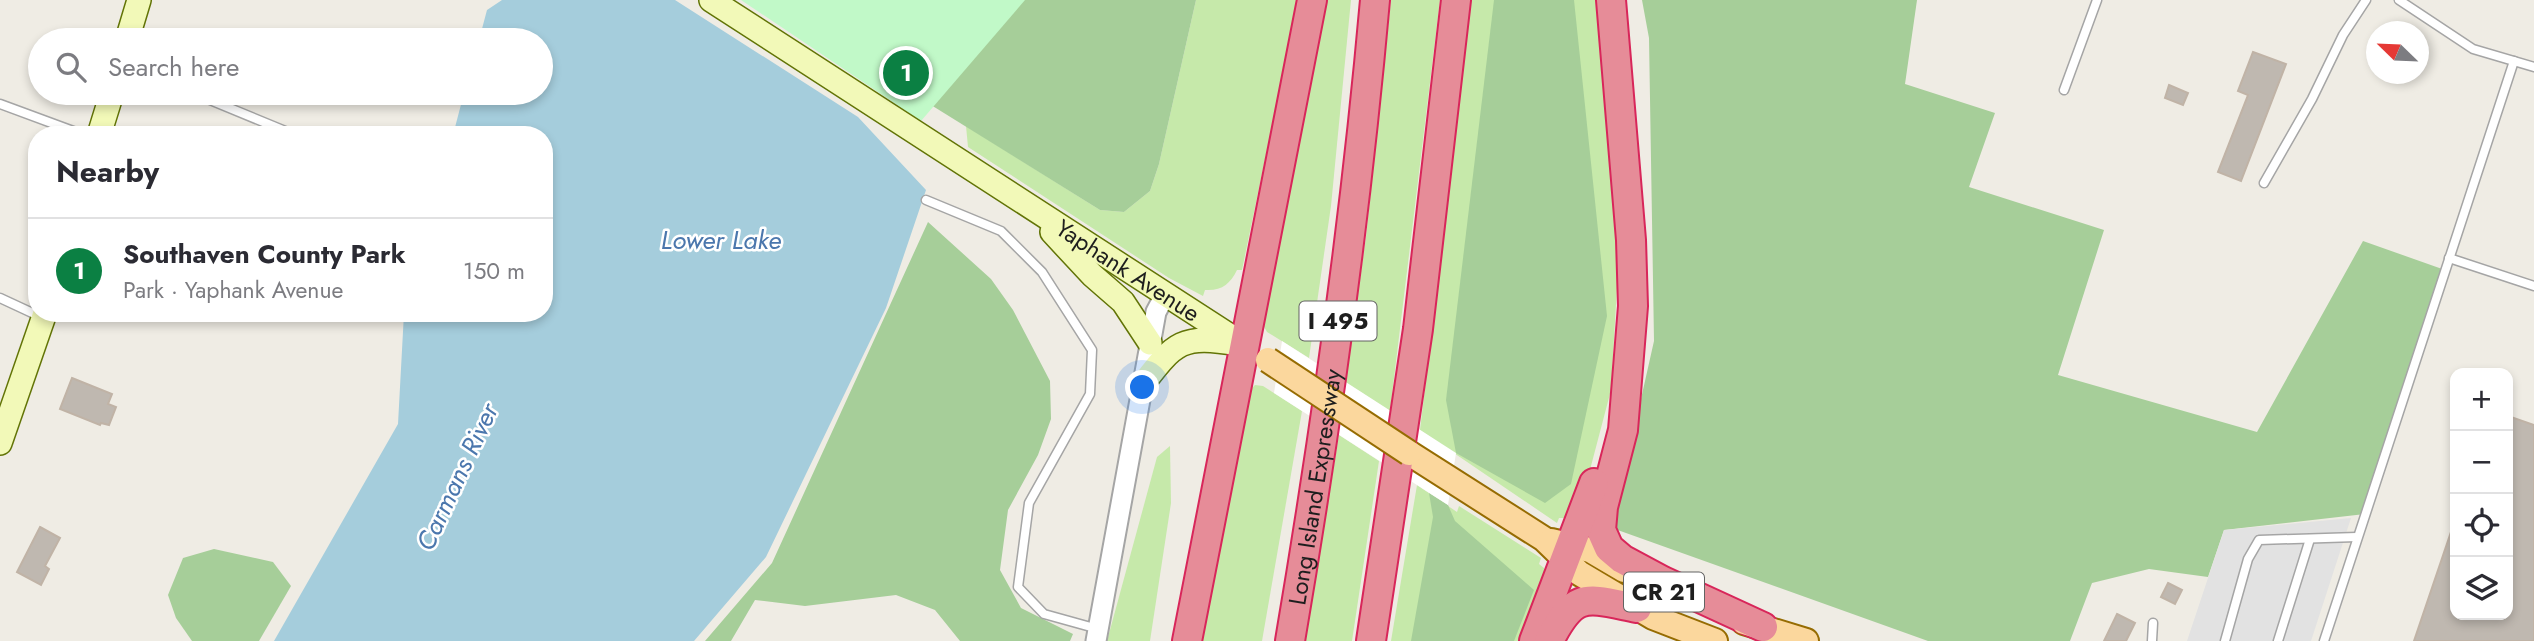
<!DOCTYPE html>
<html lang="en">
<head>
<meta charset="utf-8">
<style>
  :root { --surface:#fff; --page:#f7f7f7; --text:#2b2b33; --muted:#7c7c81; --line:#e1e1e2; --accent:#0b8043 }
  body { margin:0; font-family:Jost,sans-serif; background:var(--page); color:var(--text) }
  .controls { position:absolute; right:21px; bottom:21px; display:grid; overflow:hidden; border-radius:14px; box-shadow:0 4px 10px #0003 }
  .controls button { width:63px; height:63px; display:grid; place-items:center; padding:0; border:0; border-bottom:2px solid var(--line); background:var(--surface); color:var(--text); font:35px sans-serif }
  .compass { position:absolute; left:2366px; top:21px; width:63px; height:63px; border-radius:50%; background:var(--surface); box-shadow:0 4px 10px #0003; rotate:293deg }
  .you { position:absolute; left:1143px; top:388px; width:24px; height:24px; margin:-18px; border:5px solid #fff; border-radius:50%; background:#1a73e8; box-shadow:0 0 0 10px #1a73e833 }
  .badge { display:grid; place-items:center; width:46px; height:46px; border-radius:50%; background:var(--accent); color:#fff; font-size:23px; font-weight:700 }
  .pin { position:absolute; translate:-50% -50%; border:4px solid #fff; box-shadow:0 2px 7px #0006 }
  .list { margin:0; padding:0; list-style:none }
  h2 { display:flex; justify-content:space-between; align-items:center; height:91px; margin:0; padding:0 28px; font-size:30px }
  h2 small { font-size:23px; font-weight:400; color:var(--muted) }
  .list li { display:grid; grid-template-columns:46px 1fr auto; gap:21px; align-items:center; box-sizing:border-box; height:105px; padding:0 28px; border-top:2px solid var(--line) }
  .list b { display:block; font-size:26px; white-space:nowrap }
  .list p { margin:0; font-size:23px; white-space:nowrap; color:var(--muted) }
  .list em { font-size:23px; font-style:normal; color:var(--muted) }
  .icon { flex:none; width:38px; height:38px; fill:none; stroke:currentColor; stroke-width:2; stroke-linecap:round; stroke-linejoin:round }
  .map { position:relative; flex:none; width:2534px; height:641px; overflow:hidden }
  .search { position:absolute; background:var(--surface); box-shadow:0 4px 10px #0003; left:28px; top:28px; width:525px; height:77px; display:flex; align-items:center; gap:18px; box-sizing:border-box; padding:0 24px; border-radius:38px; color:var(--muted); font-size:26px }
  .panel { position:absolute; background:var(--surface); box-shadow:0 4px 10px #0003; left:28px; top:126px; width:525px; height:196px; border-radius:28px }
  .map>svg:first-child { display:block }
  .grass { fill:#c6e9aa }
  .forest { fill:#a6ce99 }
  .park { fill:#c1f9c8 }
  .parking { fill:#e2e2e2 }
  .water { fill:#a5cddc }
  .pier { fill:#fff }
  .building { fill:#bfb8b0; stroke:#c0b3a6; stroke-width:2 }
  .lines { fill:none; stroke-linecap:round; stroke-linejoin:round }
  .service-casing { stroke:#a5a5a5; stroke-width:11 }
  .tertiary-casing { stroke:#a5a5a5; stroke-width:23 }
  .secondary-casing { stroke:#627406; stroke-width:26 }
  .primary-casing { stroke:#966c02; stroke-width:28 }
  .motorway-casing { stroke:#d8265a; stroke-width:32 }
  .service { stroke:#fff; stroke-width:8 }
  .tertiary { stroke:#fff; stroke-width:19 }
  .secondary { stroke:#f2f9b8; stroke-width:23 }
  .primary { stroke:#fbd79d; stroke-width:24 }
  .motorway { stroke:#e68c98; stroke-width:28 }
  .primary-bridge-casing { stroke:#966c02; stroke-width:28; stroke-linecap:butt }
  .primary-bridge { stroke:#fbd79d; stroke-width:24 }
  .labels { text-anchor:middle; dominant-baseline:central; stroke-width:5; stroke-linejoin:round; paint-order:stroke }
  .shield { fill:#fff; stroke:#626262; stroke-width:2 }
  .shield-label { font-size:23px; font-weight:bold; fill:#1e1e1e }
  .street-label { font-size:24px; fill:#1e1e1e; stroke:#fff }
  .water-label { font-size:26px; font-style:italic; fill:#4b77ad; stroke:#fff }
</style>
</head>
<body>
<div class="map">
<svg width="2534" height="641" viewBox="0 0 2534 641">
  <rect width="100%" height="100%" fill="#efece4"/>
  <g class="grass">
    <path d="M1196,0H1298L1242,270H1237C1230,284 1222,291 1205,290L1203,296L1169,278L968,147L966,126L1100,210L1124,212L1150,191L1159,164Z"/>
    <path d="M1326,0H1351L1331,206L1309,358L1267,332L1262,323Z"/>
    <path d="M1391,0H1440L1390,411L1345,382L1366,237Z"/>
    <path d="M1471,0H1596L1612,163L1618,270L1611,390L1586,485L1565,518H1559L1557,523L1420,430Z"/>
    <path d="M1255,385L1263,386L1302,411L1262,641H1200L1247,393Z"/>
    <path d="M1339,435L1379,461L1352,641H1305Z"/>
    <path d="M1170,446L1171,503L1150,641H1107L1157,457Z"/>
    <path d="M1417,485L1457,512L1459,506L1541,558L1539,564L1544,568L1545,576L1524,641H1391Z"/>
  </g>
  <g class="forest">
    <path d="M762,0H1196L1159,164L1150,191L1124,212L1100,210Z"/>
    <path d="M1494,0H1574L1607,316L1571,484L1545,503L1456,453L1446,400Z"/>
    <path d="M1642,0H1917L1905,84L1995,113L1969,187L2104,230L2058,375L2257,432L2363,241L2445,270L2365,514L2224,530L2208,577L2149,569L2092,583L2070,641H1928L1612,528L1654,341L1649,38Z"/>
    <path d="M928,222L991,279L1013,310L1050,381L1051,419L1038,455L1008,510L1000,570L1021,608L1073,634L1070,641H960L935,610L896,595L805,606L755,600L731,641H705L772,563Z"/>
    <path d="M1429,493L1448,505L1455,521L1534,590L1514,641H1411L1433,517Z"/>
    <path d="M214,549L273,562L291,586L259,641H192L176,618L168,595L183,558Z"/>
  </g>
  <path class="park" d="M741,0H1025L921,121Z"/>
  <path class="parking" d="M2351,518L2311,641H2187L2224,530Z"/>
  <path class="water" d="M502,0H675L858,117L926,190L886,308L766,557L694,641H274L398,424L404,313H544V135H453L464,93H541V40H479L487,10Z"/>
  <path class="pier" d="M1282,341L1456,453L1448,505L1274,393Z"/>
  <g class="building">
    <path d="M2253,52L2286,64L2241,181L2218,172L2248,95L2238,91Z"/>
    <path d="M2169,85L2188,93L2183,105L2165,98Z"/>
    <path d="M72,378L112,394L108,404L116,407L109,425L101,423L100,425L60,409Z"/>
    <path d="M2508,416L2534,425V641H2414L2453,526H2455V615H2508Z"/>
    <path d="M40,527L60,538L45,566L49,569L41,585L17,572Z"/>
    <path d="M2168,583L2182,590L2175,604L2161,597Z"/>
    <path d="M2117,614L2135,623L2126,641H2104Z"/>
  </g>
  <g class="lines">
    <defs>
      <g id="service">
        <path d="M2399,0L2473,49L2534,67"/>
        <path d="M2064,90L2097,0"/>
        <path d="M193,93L295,135"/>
        <path d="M0,104L84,135"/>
        <path d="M2264,183L2312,99L2343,35L2366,0"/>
        <path d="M926,200L1001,231L1042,272L1092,350L1090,394L1029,503L1018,587L1044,614L1098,629"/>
        <path d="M2449,258L2534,286"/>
        <path d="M0,298L41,317"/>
        <path d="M2152,641L2153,623"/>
        <path d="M2225,641L2248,559L2259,540L2357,537"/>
        <path d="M2278,641L2310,539"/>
        <path d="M2324,641L2514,61"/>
      </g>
      <path id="tertiary" d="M1096,641L1156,312L1165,295"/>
      <g id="secondary">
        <path id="s1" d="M711,0L1244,345"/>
        <path d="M127,40L139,0"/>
        <path d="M99,135L112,93"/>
        <path d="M1052,232L1092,275L1123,302L1150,343"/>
        <path d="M1142,385C1175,342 1182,334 1238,344"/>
        <path d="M0,443L45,313"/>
      </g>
      <g id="primary">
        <path d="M1409,453L1544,539L1579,573L1653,617L1715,641"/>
        <path d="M1551,541L1590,550L1624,570"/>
        <path d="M1744,622L1806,641"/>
      </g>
      <g id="motorway">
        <path d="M1611,0L1631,240L1633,306L1623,430L1603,507L1601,530L1609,548L1622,559L1663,581L1763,627"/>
        <path d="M1187,641L1312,0"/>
        <path id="s2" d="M1290,641C1326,429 1356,215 1375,0"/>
        <path d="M1371,641L1418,329L1456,0"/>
        <path d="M1534,641L1594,483"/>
        <path d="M1549,641C1575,590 1586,598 1637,608"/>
      </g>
    </defs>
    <use href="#service" class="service-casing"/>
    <use href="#tertiary" class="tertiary-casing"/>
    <use href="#secondary" class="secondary-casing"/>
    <use href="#primary" class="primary-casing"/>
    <use href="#motorway" class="motorway-casing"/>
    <use href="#service" class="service"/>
    <use href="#tertiary" class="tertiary"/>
    <use href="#secondary" class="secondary"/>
    <use href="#primary" class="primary"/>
    <use href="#motorway" class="motorway"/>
    <defs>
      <path id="primary-bridge" d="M1268,360L1409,453"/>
    </defs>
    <use href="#primary-bridge" class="primary-bridge-casing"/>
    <use href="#primary-bridge" class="primary-bridge"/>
  </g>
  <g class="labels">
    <g class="shield">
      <rect x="1299.5" y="301.5" width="77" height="39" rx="5"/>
      <rect x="1624" y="572.5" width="80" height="39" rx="5"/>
    </g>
    <g class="shield-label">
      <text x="1338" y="321">I 495</text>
      <text x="1664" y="592">CR 21</text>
    </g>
    <g class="street-label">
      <text stroke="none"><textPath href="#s1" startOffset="497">Yaphank Avenue</textPath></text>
      <text stroke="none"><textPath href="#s2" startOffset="156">Long Island Expressway</textPath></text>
    </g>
    <g class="water-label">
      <text x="721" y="240">Lower Lake</text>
      <text transform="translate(457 477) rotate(-65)">Carmans River</text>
    </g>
  </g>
</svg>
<div class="controls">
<button>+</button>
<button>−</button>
<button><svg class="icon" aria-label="locate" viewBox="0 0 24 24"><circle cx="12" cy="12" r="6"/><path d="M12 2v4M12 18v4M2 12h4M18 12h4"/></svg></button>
<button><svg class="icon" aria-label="layers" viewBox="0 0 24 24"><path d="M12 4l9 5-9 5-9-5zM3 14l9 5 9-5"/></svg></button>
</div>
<svg class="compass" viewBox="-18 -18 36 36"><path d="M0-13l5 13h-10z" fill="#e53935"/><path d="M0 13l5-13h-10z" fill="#7c7c81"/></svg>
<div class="you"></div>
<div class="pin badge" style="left:906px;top:73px">1</div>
<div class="search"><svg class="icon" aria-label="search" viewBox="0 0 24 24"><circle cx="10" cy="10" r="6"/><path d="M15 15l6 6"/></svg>Search here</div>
<section class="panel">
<h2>Nearby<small></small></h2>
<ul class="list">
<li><span class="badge">1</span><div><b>Southaven County Park</b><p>Park · Yaphank Avenue</p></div><em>150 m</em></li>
</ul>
</section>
</div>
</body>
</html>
